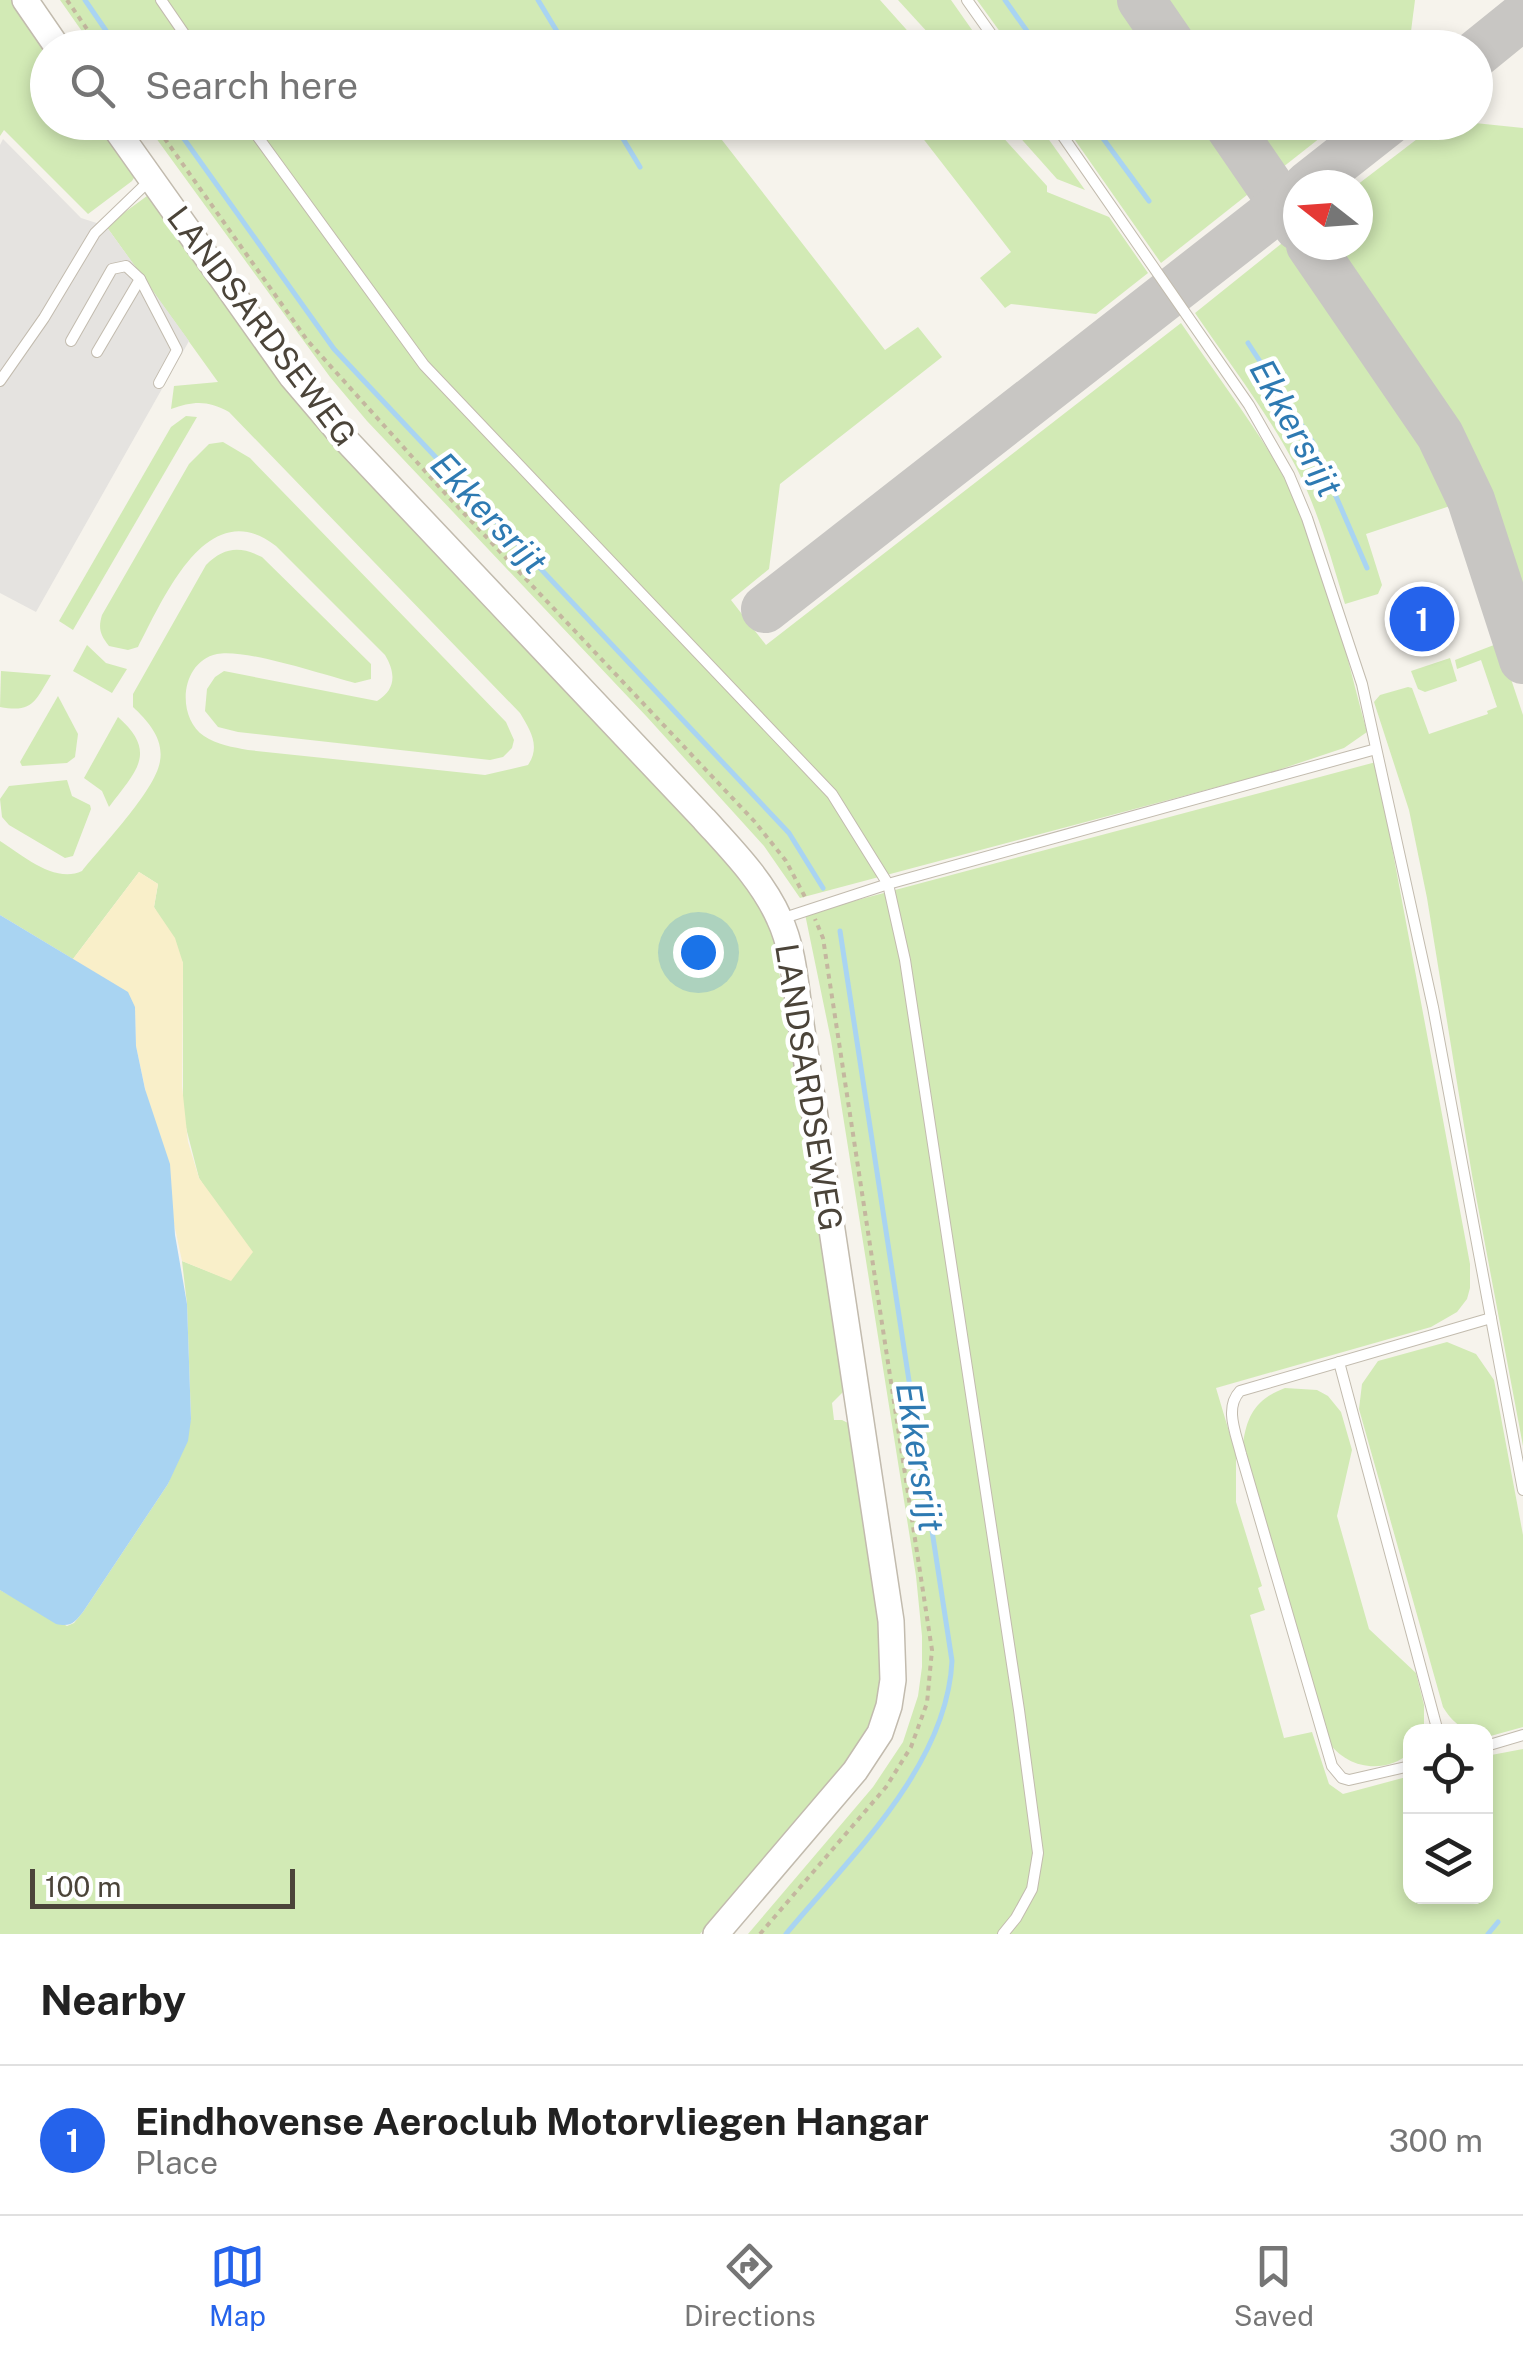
<!DOCTYPE html>
<html lang="en">
<head>
<meta charset="utf-8">
<style>
  :root { --surface:#fff; --page:#f2f2f2; --text:#222; --muted:#767676; --line:#e0e0e0; --accent:#2563eb }
  body { margin:0; font-family:"Public Sans",sans-serif; background:var(--page); color:var(--text) }
  .controls { position:absolute; right:30px; bottom:30px; display:grid; overflow:hidden; border-radius:20px; box-shadow:0 5px 15px #0003 }
  .controls button { width:90px; height:90px; display:grid; place-items:center; padding:0; border:0; border-bottom:2px solid var(--line); background:var(--surface); color:var(--text); font:50px sans-serif }
  .compass { position:absolute; left:1283px; top:170px; width:90px; height:90px; border-radius:50%; background:var(--surface); box-shadow:0 5px 15px #0003; rotate:287deg }
  .scale { position:absolute; left:30px; bottom:25px; width:265px; box-sizing:border-box; padding-left:10px; border:5px solid #4b4439; border-top:0; font-size:28px; line-height:35px; white-space:nowrap; color:#4b4439; -webkit-text-stroke:8px #fff; paint-order:stroke }
  .you { position:absolute; left:698px; top:952px; width:35px; height:35px; margin:-25px; border:8px solid #fff; border-radius:50%; background:#1a73e8; box-shadow:0 0 0 15px #1a73e833 }
  .badge { display:grid; place-items:center; width:65px; height:65px; border-radius:50%; background:var(--accent); color:#fff; font-size:32px; font-weight:700 }
  .pin { position:absolute; translate:-50% -50%; border:5px solid #fff; box-shadow:0 2px 10px #0006 }
  .list { margin:0; padding:0; list-style:none }
  h2 { display:flex; justify-content:space-between; align-items:center; height:130px; margin:0; padding:0 40px; font-size:42px }
  h2 small { font-size:32px; font-weight:400; color:var(--muted) }
  .list li { display:grid; grid-template-columns:65px 1fr auto; gap:30px; align-items:center; box-sizing:border-box; height:150px; padding:0 40px; border-top:2px solid var(--line) }
  .list b { display:block; font-size:38px; white-space:nowrap }
  .list p { margin:0; font-size:32px; white-space:nowrap; color:var(--muted) }
  .list em { font-size:32px; font-style:normal; color:var(--muted) }
  .icon { flex:none; width:55px; height:55px; fill:none; stroke:currentColor; stroke-width:2; stroke-linecap:round; stroke-linejoin:round }
  .map { position:relative; flex:none; width:1523px; height:1934px; overflow:hidden }
  .search { position:absolute; background:var(--surface); box-shadow:0 5px 15px #0003; left:30px; right:30px; top:30px; height:110px; display:flex; align-items:center; gap:25px; box-sizing:border-box; padding:0 35px; border-radius:55px; color:var(--muted); font-size:38px }
  .sheet { height:280px; background:var(--surface) }
  nav { display:flex; justify-content:space-around; align-items:center; box-sizing:border-box; height:140px; border-top:2px solid var(--line); background:var(--surface); font-size:28px; color:var(--muted) }
  nav a { display:grid; justify-items:center; gap:5px }
  nav .on { color:var(--accent) }
  .map>svg:first-child { display:block }
  .green { fill:#d2eab5 }
  .sand { fill:#f9efc9 }
  .parking { fill:#e5e3e0 }
  .water { fill:#a9d4f2 }
  .lines { fill:none; stroke-linecap:round; stroke-linejoin:round }
  .stream { stroke:#a9d4f2; stroke-width:5 }
  .taxiway { stroke:#c8c6c3; stroke-width:48 }
  .service-casing { stroke:#c2bbae; stroke-width:12 }
  .tertiary-casing { stroke:#c2bbae; stroke-width:28 }
  .path { stroke:#c4b79f; stroke-width:4; stroke-dasharray:5 5; stroke-linecap:butt }
  .service { stroke:#fff; stroke-width:10 }
  .tertiary { stroke:#fff; stroke-width:25 }
  .labels { text-anchor:middle; dominant-baseline:central; stroke-width:9; stroke-linejoin:round; paint-order:stroke }
  .street-label { font-size:32px; fill:#4b4439; stroke:#fff }
  .water-label { font-size:35px; font-style:italic; fill:#2e7ab2; stroke:#fff }
</style>
</head>
<body>
<div class="map">
<svg width="1523" height="1934" viewBox="0 0 1523 1934">
  <rect width="100%" height="100%" fill="#f6f3ec"/>
  <g class="green">
    <path d="M0,0H15L48,48V122L103,123L137,173L132,181L88,214L4,130L0,136Z"/>
    <path d="M60,0H880L922,47H852L847,41L838,48L93,47Z"/>
    <path d="M898,0H951L984,47H941Z"/>
    <path d="M977,0H1121L1153,47H1011Z"/>
    <path d="M1160,0H1415L1409,47L1192,48Z"/>
    <path d="M145,123H743L722,140L885,350L918,327L942,357L780,484L769,569L731,600L766,645L1181,323C1211,367 1244,411 1272,456C1321,539 1342,640 1367,732L1344,748L1266,774L800,898L764,846L647,717L367,421L330,377Z"/>
    <path d="M911,123H990L1047,186V192L1109,217L1148,273L1096,314L1011,304L1005,308L980,278L1011,252Z"/>
    <path d="M1007,123H1037L1085,190L1057,179Z"/>
    <path d="M1063,123H1205L1252,191L1161,263Z"/>
    <path d="M1244,123H1339L1278,171Z"/>
    <path d="M1438,123H1475L1523,128V607L1480,484L1461,441L1328,245H1358L1357,185Z"/>
    <path d="M147,196L153,197L236,313L746,875L773,935L848,1387L832,1403L834,1420H842L854,1426L886,1652L878,1701L866,1731L848,1760L700,1934H0V1590L67,1626L74,1623L83,1612L168,1484L191,1419L187,1304L182,1261L230,1280L216,1205L199,1178L183,1116V963L154,907L158,884L139,872L73,959L0,915V841C22,855 55,884 82,871C101,847 156,790 160,761C164,739 148,721 133,707V694L206,565C224,547 240,546 262,557L371,664V679L355,683C324,675 244,648 217,654C180,662 176,717 204,736C217,745 233,747 248,750L485,775L528,765C541,746 530,730 520,713L229,412C208,400 193,401 171,409L174,386L218,382L106,226Z"/>
    <path d="M1286,240C1345,324 1417,407 1453,505L1366,534L1382,585L1378,594L1345,604C1331,558 1318,510 1296,467C1268,413 1229,363 1195,313Z"/>
    <path d="M186,416L197,417L73,630L59,621L171,427Z"/>
    <path d="M223,442L250,458L506,722L514,740L512,748L503,757L490,760L238,732L218,727L205,711L207,689L215,677L224,671L377,701C396,690 396,673 385,655L276,546C207,492 163,600 138,647L128,650L109,646C100,635 98,628 102,615L189,464L209,444Z"/>
    <path d="M1499,643L1523,715V1446L1472,1175L1427,898L1409,810L1374,702L1380,695L1408,687L1412,688L1429,734L1488,714L1487,711L1497,707L1481,660L1457,669L1455,660Z"/>
    <path d="M87,645L106,663L127,669L112,693L73,671Z"/>
    <path d="M1450,658L1457,681L1425,692L1418,689L1411,671Z"/>
    <path d="M1,671L51,675C35,701 34,713 0,707Z"/>
    <path d="M58,696L78,734L75,757L67,763L22,766L20,762Z"/>
    <path d="M118,717C159,753 135,772 109,807L102,791L84,778Z"/>
    <path d="M1376,762L1470,1264V1288L1467,1299L1457,1312L1431,1327L1216,1388L1236,1455V1502L1262,1586L1258,1588L1265,1610L1250,1615L1284,1738L1312,1732L1329,1784L1343,1794L1410,1776V1896H1486V1756L1523,1749V1934H748L873,1787L903,1742L918,1696L922,1667V1636L916,1576L831,1040L805,914Z"/>
    <path d="M67,780L72,796L90,805L91,809L73,856L65,858L9,825L2,817L0,799L9,786Z"/>
    <path d="M1447,1342L1476,1354L1494,1380L1523,1535V1727L1487,1737L1486,1732C1465,1732 1454,1725 1443,1707L1359,1409L1362,1384L1378,1361Z"/>
    <path d="M1285,1388L1317,1390L1328,1396L1341,1412L1352,1450L1337,1516L1369,1629L1416,1673L1424,1705V1731L1410,1732V1753C1384,1775 1346,1769 1327,1740L1243,1444C1247,1415 1256,1399 1285,1388Z"/>
  </g>
  <path class="sand" d="M139,872L158,884L154,907L175,938L183,963L182,1086L188,1142L199,1178L253,1252L231,1281L182,1261L136,1046L135,1007L73,959Z"/>
  <path class="parking" d="M3,139L81,218L106,226L189,341L36,612L0,593V145Z"/>
  <path class="water" d="M0,915L128,992L135,1007L136,1046L145,1089L170,1164L175,1235L187,1304L191,1419L188,1441L168,1484L83,1612C74,1623 71,1627 56,1624L0,1590Z"/>
  <g class="lines">
    <g class="stream">
      <path d="M85,0L118,48"/>
      <path d="M538,0L567,48"/>
      <path d="M1005,0L1039,48"/>
      <path d="M172,122L334,349L789,833L823,888"/>
      <path d="M613,122L640,167"/>
      <path d="M1091,122L1149,201"/>
      <path d="M1248,343L1312,441L1367,568"/>
      <path d="M786,1934C850,1857 947,1766 952,1661L840,931"/>
      <path d="M1488,1934L1498,1922"/>
    </g>
    <g class="taxiway">
      <path d="M1141,0L1174,48"/>
      <path d="M1476,54L1523,16"/>
      <path d="M1226,122L1298,227"/>
      <path d="M1308,185L1388,122"/>
      <path d="M1310,245L1440,435L1471,500L1523,660"/>
      <path d="M765,609L1298,193"/>
    </g>
    <defs>
      <g id="service">
        <path d="M161,0L194,48"/>
        <path d="M967,0L1001,48"/>
        <path d="M247,122L424,365L832,794L888,884L905,960L1019,1710L1038,1853L1032,1889L1016,1918L1003,1934"/>
        <path d="M1053,122L1249,405L1289,475L1307,518L1362,684L1433,1007L1523,1490"/>
        <path d="M71,341L112,269L126,266L140,279L177,350L159,383"/>
        <path d="M97,352L140,279"/>
        <path d="M0,381L44,318L95,233L150,180"/>
        <path d="M781,919L888,884L1376,749"/>
        <path d="M1339,1362L1438,1732"/>
        <path d="M1486,1746L1523,1735"/>
        <path d="M1410,1766L1349,1780L1342,1778L1332,1766L1241,1454C1236,1433 1224,1408 1240,1391L1491,1318"/>
      </g>
      <g id="tertiary">
        <path d="M25,0L58,48"/>
        <path d="M111,122L292,377L344,438L704,819C732,850 762,880 779,918C794,949 796,990 801,1024L891,1621L893,1680L889,1706L880,1733L855,1771L716,1934"/>
      </g>
    </defs>
    <use href="#service" class="service-casing"/>
    <use href="#tertiary" class="tertiary-casing"/>
    <g class="path">
      <path d="M67,0L100,48"/>
      <path d="M153,122L307,340L442,490L755,822L786,861L805,897"/>
      <path d="M760,1934L886,1787L911,1747L927,1703L932,1650L823,938L815,919"/>
    </g>
    <use href="#service" class="service"/>
    <use href="#tertiary" class="tertiary"/>
  </g>
  <g class="labels">
    <g class="street-label">
      <text transform="translate(262 326) rotate(53)">LANDSARDSEWEG</text>
      <text transform="translate(809 1087) rotate(81)">LANDSARDSEWEG</text>
    </g>
    <g class="water-label">
      <text transform="translate(1296 428) rotate(61)">Ekkersrijt</text>
      <text transform="translate(489 513) rotate(47)">Ekkersrijt</text>
      <text transform="translate(920 1457) rotate(81)">Ekkersrijt</text>
    </g>
  </g>
</svg>
<div class="controls">
<button><svg class="icon" aria-label="locate" viewBox="0 0 24 24"><circle cx="12" cy="12" r="6"/><path d="M12 2v4M12 18v4M2 12h4M18 12h4"/></svg></button>
<button><svg class="icon" aria-label="layers" viewBox="0 0 24 24"><path d="M12 4l9 5-9 5-9-5zM3 14l9 5 9-5"/></svg></button>
</div>
<svg class="compass" viewBox="-18 -18 36 36"><path d="M0-13l5 13h-10z" fill="#e53935"/><path d="M0 13l5-13h-10z" fill="#767676"/></svg>
<div class="scale">100 m</div>
<div class="you"></div>
<div class="pin badge" style="left:1422px;top:619px">1</div>
<div class="search"><svg class="icon" aria-label="search" viewBox="0 0 24 24"><circle cx="10" cy="10" r="6"/><path d="M15 15l6 6"/></svg>Search here</div>
</div>
<section class="sheet">
<h2>Nearby<small></small></h2>
<ul class="list">
<li><span class="badge">1</span><div><b>Eindhovense Aeroclub Motorvliegen Hangar</b><p>Place</p></div><em>300 m</em></li>
</ul>
</section>
<nav>
<a class="on"><svg class="icon" aria-label="map" viewBox="0 0 24 24"><path d="M3 6l6-2 6 2 6-2v14l-6 2-6-2-6 2zM9 4v14M15 6v14"/></svg>Map</a>
<a><svg class="icon" aria-label="directions" viewBox="0 0 24 24"><path d="M12 3l9 9-9 9-9-9zM9 14v-3h6M13 9l2 2-2 2"/></svg>Directions</a>
<a><svg class="icon" aria-label="saved" viewBox="0 0 24 24"><path d="M7 4h10v16l-5-4-5 4z"/></svg>Saved</a>
</nav>
</body>
</html>
